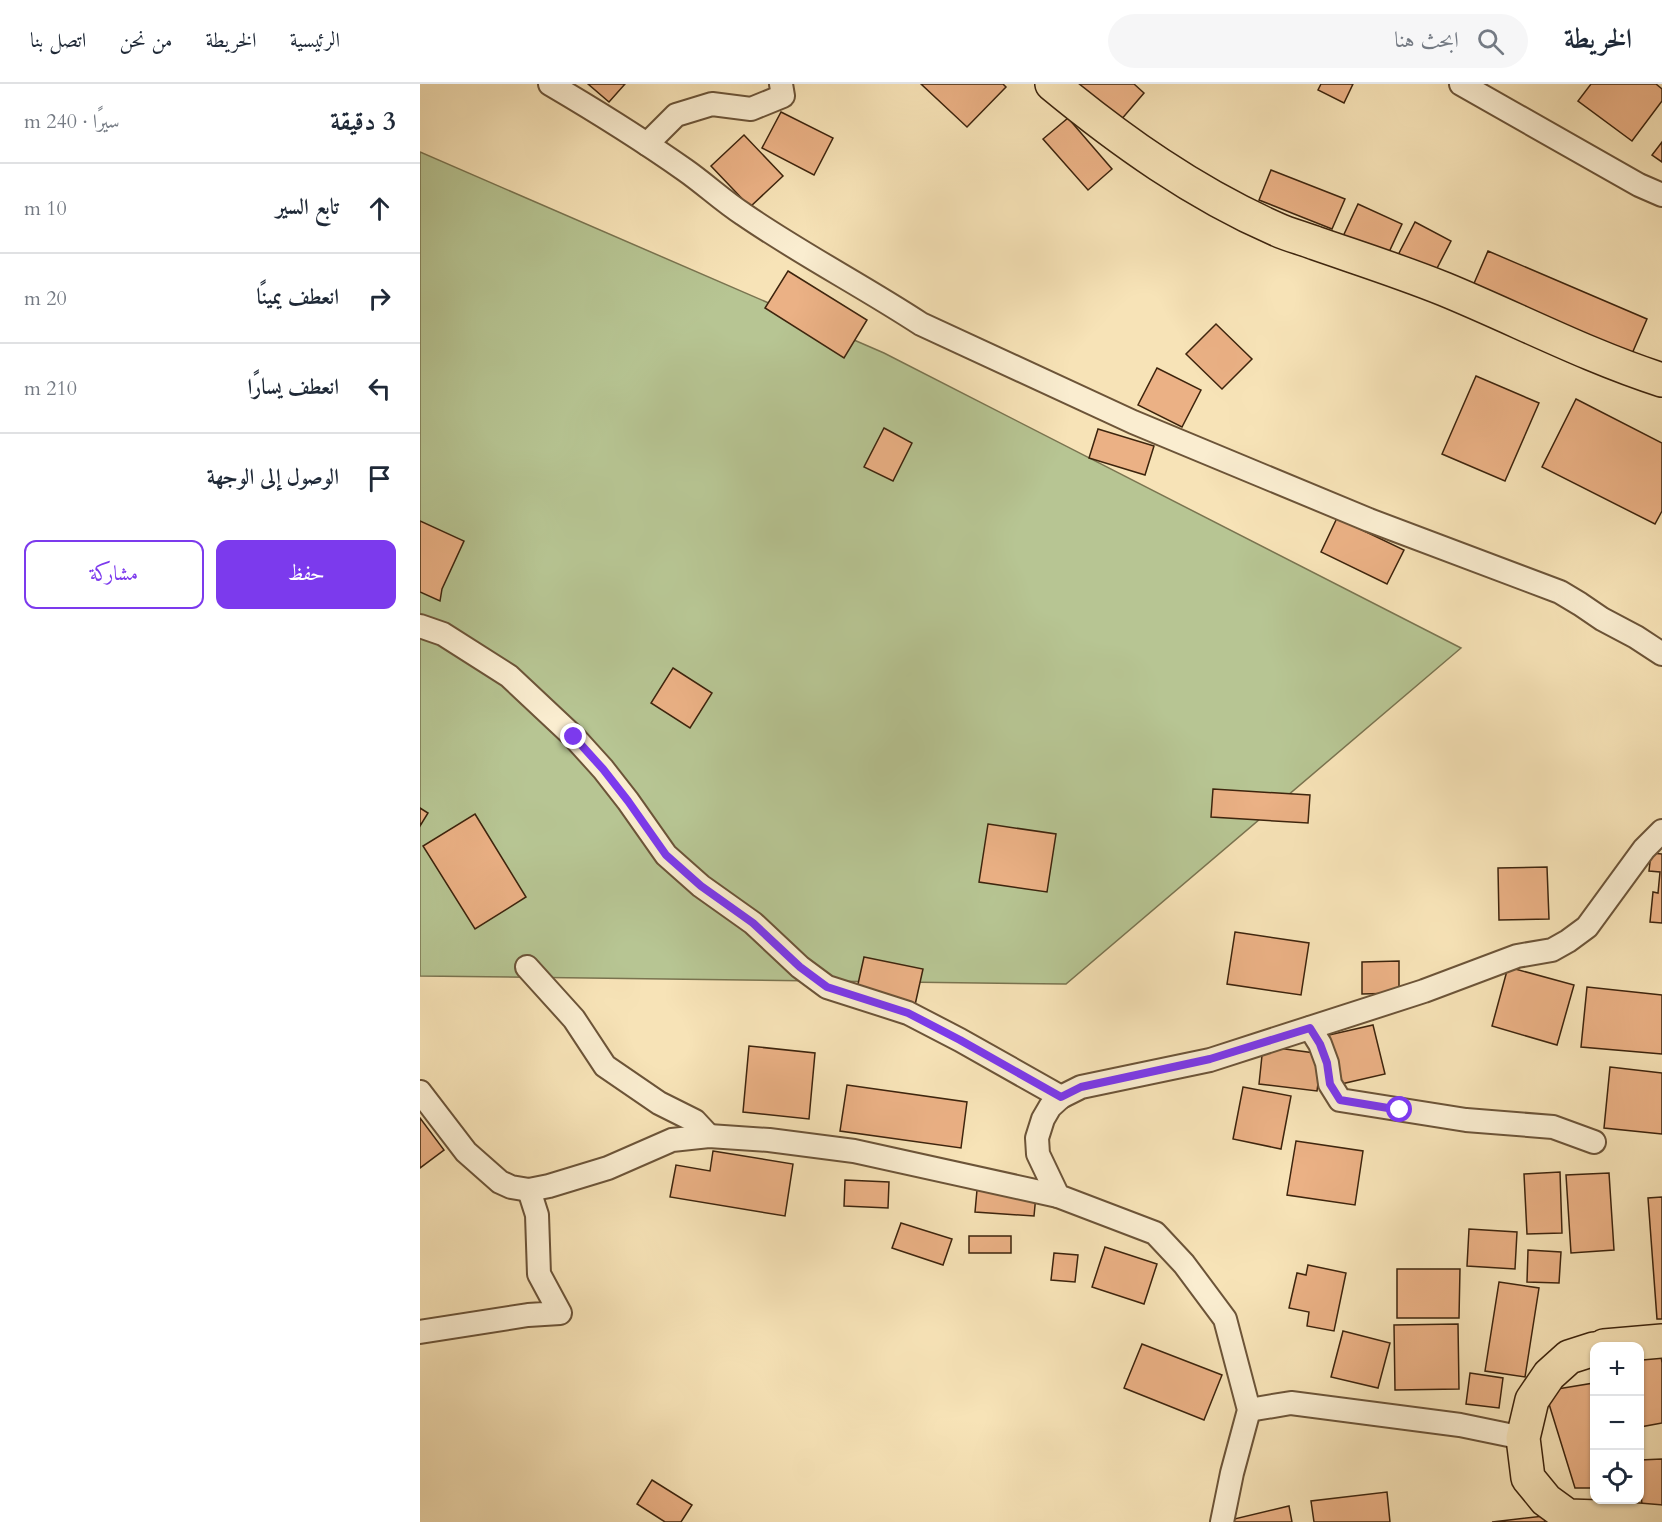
<!DOCTYPE html>
<html lang="ar">
<head>
<meta charset="utf-8">
<style>
  :root { --surface:#fff; --page:#f6f6f7; --text:#1f2937; --muted:#747a83; --line:#e0e1e3; --accent:#7c3aed }
  body { margin:0; font-family:Cardo,Amiri,serif; background:var(--page); color:var(--text); direction:rtl }
  .controls { position:absolute; right:18px; bottom:18px; display:grid; overflow:hidden; border-radius:12px; box-shadow:0 2px 4px #0004 }
  .controls button { width:54px; height:54px; display:grid; place-items:center; padding:0; border:0; border-bottom:2px solid var(--line); background:var(--surface); color:var(--text); font:30px sans-serif }
  .stop { position:absolute; width:18px; height:18px; margin:-14px; border:4px solid #7c3aed; border-radius:50%; background:#fff }
  .stop.end { background:#7c3aed; border-color:#fff; box-shadow:0 2px 6px #0008 }
  .list { margin:0; padding:0; list-style:none }
  h2 { display:flex; justify-content:space-between; align-items:center; height:78px; margin:0; padding:0 24px; font-size:26px }
  h2 small { font-size:20px; font-weight:400; color:var(--muted) }
  .list li { display:grid; grid-template-columns:39px 1fr auto; gap:18px; align-items:center; box-sizing:border-box; height:90px; padding:0 24px; border-top:2px solid var(--line) }
  .list b { display:block; font-size:22px; white-space:nowrap }
  .list em { font-size:20px; font-style:normal; color:var(--muted) }
  .actions { display:flex; gap:12px; padding:18px 24px }
  .actions a { flex:1; padding:14px 0; border:2px solid var(--accent); border-radius:12px; text-align:center; font-size:21px; color:var(--accent) }
  .actions .main { background:var(--accent); color:#fff }
  .icon { flex:none; width:33px; height:33px; fill:none; stroke:currentColor; stroke-width:2; stroke-linecap:round; stroke-linejoin:round }
  .map { position:relative; flex:none; width:1242px; height:1438px; overflow:hidden; direction:ltr }
  header { display:flex; align-items:center; gap:36px; box-sizing:border-box; height:84px; padding:0 30px; background:var(--surface); border-bottom:2px solid var(--line) }
  header strong { font-size:28px }
  nav { display:flex; gap:33px; margin-inline-start:auto; font-size:21px }
  .search { width:420px; height:54px; background:var(--page); display:flex; align-items:center; gap:15px; box-sizing:border-box; padding:0 21px; border-radius:33px; color:var(--muted); font-size:22px }
  main { display:flex }
  aside { flex:1; background:var(--surface) }
  .map>svg:first-child { display:block }
  .green { fill:#b7c593; stroke:#7a7450; stroke-width:1.5 }
  .building { fill:#ebb185; stroke:#3d240d; stroke-width:1.5 }
  .lines { fill:none; stroke-linecap:round; stroke-linejoin:round }
  .minor-casing { stroke:#6c5438; stroke-width:26 }
  .primary-casing { stroke:#3d240d; stroke-width:36 }
  .minor { stroke:#faedd0; stroke-width:22 }
  .primary { stroke:#f7e3b7; stroke-width:33 }
  .route { stroke:#7c3aed; stroke-width:8 }
</style>
</head>
<body>
<header>
<strong>الخريطة</strong>
<div class="search"><svg class="icon" aria-label="search" viewBox="0 0 24 24"><circle cx="10" cy="10" r="6"/><path d="M15 15l6 6"/></svg>ابحث هنا</div>
<nav><a>الرئيسية</a><a>الخريطة</a><a>من نحن</a><a>اتصل بنا</a></nav>
</header>
<main>
<div class="map">
<svg width="1242" height="1438" viewBox="0 0 1242 1438">
  <rect width="100%" height="100%" fill="#f7e3b7"/>
  <filter id="stains"><feTurbulence type="fractalNoise" baseFrequency=".00333" numOctaves="4"/><feColorMatrix values="0 0 0 0 .2 0 0 0 0 .09 0 0 0 0 .02 0 0 0 .5 -.17"/></filter>
  <radialGradient id="worn" r=".72"><stop offset=".6" stop-color="#630" stop-opacity="0"/><stop offset="1" stop-color="#630" stop-opacity=".3"/></radialGradient>
  <path class="green" d="M0,68L464,269L1041,564L646,900L0,892Z"/>
  <g class="building">
    <path d="M168,0H205L189,18Z"/>
    <path d="M501,0H583L586,3L547,43Z"/>
    <path d="M659,0H714L724,9L700,37L658,1Z"/>
    <path d="M901,0H933L924,19L898,6Z"/>
    <path d="M1171,0H1236L1242,5V17L1212,57L1158,17Z"/>
    <path d="M361,28L413,54L394,91L342,64Z"/>
    <path d="M648,34L692,85L668,106L623,55Z"/>
    <path d="M324,51L363,92L330,123L291,82Z"/>
    <path d="M1242,58V78L1232,71Z"/>
    <path d="M851,86L925,115L912,145L839,116Z"/>
    <path d="M938,120L982,140L964,179L920,159Z"/>
    <path d="M995,138L1031,157L1013,192L977,173Z"/>
    <path d="M1068,167L1227,235L1211,272L1052,204Z"/>
    <path d="M368,187L447,236L424,274L345,224Z"/>
    <path d="M796,240L832,275L802,305L766,270Z"/>
    <path d="M737,284L781,306L762,343L718,321Z"/>
    <path d="M1056,292L1119,319L1085,397L1022,370Z"/>
    <path d="M1156,315L1242,359V427L1235,440L1122,383Z"/>
    <path d="M464,344L492,359L473,397L444,383Z"/>
    <path d="M678,345L734,362L725,391L669,374Z"/>
    <path d="M917,434L984,466L967,500L901,468Z"/>
    <path d="M0,437L44,457L22,505L20,517L0,508Z"/>
    <path d="M253,584L292,609L270,644L231,619Z"/>
    <path d="M793,705L890,711L888,739L791,733Z"/>
    <path d="M0,724L8,729L0,742Z"/>
    <path d="M55,730L106,813L55,845L3,762Z"/>
    <path d="M568,740L636,750L627,808L559,798Z"/>
    <path d="M1231,769L1242,770V839L1230,838L1233,808L1238,809L1240,788L1229,787Z"/>
    <path d="M1127,783L1129,835L1079,836L1078,784Z"/>
    <path d="M815,848L889,859L881,911L807,900Z"/>
    <path d="M444,873L503,885L495,921L436,909Z"/>
    <path d="M979,877V909L942,910V878Z"/>
    <path d="M1088,883L1154,901L1137,961L1072,942Z"/>
    <path d="M1167,903L1242,911V970L1161,963Z"/>
    <path d="M953,941L965,990L921,1000L909,951Z"/>
    <path d="M329,962L395,969L389,1035L323,1028Z"/>
    <path d="M843,962L902,970L897,1007L839,1000Z"/>
    <path d="M1190,983L1242,989V1050L1184,1044Z"/>
    <path d="M427,1001L547,1018L541,1064L420,1047Z"/>
    <path d="M823,1003L871,1012L861,1065L813,1055Z"/>
    <path d="M0,1034L24,1066L0,1084Z"/>
    <path d="M876,1057L943,1067L935,1121L867,1111Z"/>
    <path d="M293,1067L373,1080L365,1132L250,1113L256,1081L290,1087Z"/>
    <path d="M1140,1088L1142,1149L1107,1150L1104,1090Z"/>
    <path d="M1189,1089L1194,1166L1151,1169L1146,1091Z"/>
    <path d="M425,1096L469,1098L468,1124L424,1122Z"/>
    <path d="M557,1106L616,1111L614,1132L555,1128Z"/>
    <path d="M1242,1113V1235H1237L1228,1114Z"/>
    <path d="M481,1139L532,1155L523,1181L472,1164Z"/>
    <path d="M1049,1145L1097,1148L1095,1185L1047,1182Z"/>
    <rect x="549" y="1152" width="42" height="17"/>
    <path d="M685,1163L737,1180L724,1220L672,1203Z"/>
    <path d="M1108,1166L1141,1168L1139,1199L1107,1198Z"/>
    <path d="M634,1169L658,1171L655,1198L631,1196Z"/>
    <path d="M888,1181L926,1189L914,1247L887,1242L889,1228L869,1224L877,1189L886,1191Z"/>
    <path d="M977,1185H1040L1039,1234H977Z"/>
    <path d="M1079,1198L1119,1204L1105,1293L1065,1287Z"/>
    <path d="M1038,1240L1039,1305L975,1306L974,1241Z"/>
    <path d="M923,1247L970,1259L958,1304L911,1293Z"/>
    <path d="M722,1260L802,1291L784,1336L704,1304Z"/>
    <path d="M1240,1265L1242,1279V1339L1220,1343V1269Z"/>
    <path d="M1050,1289L1083,1294L1079,1324L1046,1320Z"/>
    <path d="M1174,1299V1404H1155L1125,1307Z"/>
    <path d="M1242,1375V1425L1222,1426L1220,1376Z"/>
    <path d="M232,1396L272,1421L261,1438H245L217,1420Z"/>
    <path d="M967,1408L970,1438H894L891,1417Z"/>
    <path d="M869,1422L872,1438H810V1436Z"/>
    <path d="M1124,1432L1125,1438H1072Z"/>
  </g>
  <g class="lines">
    <defs>
      <g id="minor">
        <path d="M130,0C176,27 221,55 265,86C285,100 303,117 323,130C381,170 443,202 501,240L713,338L949,436L1140,508L1160,520L1182,535L1216,553L1242,570"/>
        <path d="M1041,0L1219,101L1242,111"/>
        <path d="M227,60L256,31L292,20L331,25L363,12L361,0"/>
        <path d="M0,542L23,550L89,592L154,653L183,685L208,717L246,771L281,802L333,839L380,883L407,903L488,929L540,956L641,1013"/>
        <path d="M107,883L154,935L185,982L239,1019L275,1037L289,1052"/>
        <path d="M890,944L900,960L907,979L910,1000L920,1016L1046,1036L1133,1043L1174,1058"/>
        <path d="M0,1008L46,1068L80,1098L91,1103L109,1106L129,1102L188,1084L252,1056L289,1052L349,1056L434,1067L638,1112"/>
        <path d="M0,1248L108,1231L140,1229L119,1190L117,1131L109,1106"/>
        <path d="M829,1326L871,1319L1040,1341L1103,1354"/>
        <path d="M802,1438L812,1389L829,1326L805,1235L764,1180L735,1149L638,1112L618,1070L617,1054L623,1035L630,1023L641,1013L661,1003L790,976L1004,907L1097,872L1132,866L1148,857L1167,843L1224,765L1242,747"/>
      </g>
      <g id="primary">
        <path d="M632,0C701,57 774,109 856,145C869,151 882,154 895,159C938,174 982,188 1024,205C1097,235 1167,272 1242,296"/>
        <path d="M1184,1262L1242,1257"/>
        <path d="M1174,1265L1149,1273L1129,1291L1112,1316L1103,1354L1108,1394L1126,1416L1148,1432L1179,1433L1239,1438"/>
      </g>
    </defs>
    <use href="#minor" class="minor-casing"/>
    <use href="#primary" class="primary-casing"/>
    <use href="#minor" class="minor"/>
    <use href="#primary" class="primary"/>
  </g>
  <g class="lines">
    <path class="route" d="M154,653L183,685L208,717L246,771L281,802L333,839L380,883L407,903L488,929L540,956L641,1013L661,1003L790,975L890,944L900,960L907,979L910,1000L920,1016L980,1026"/>
  </g>
  <rect width="100%" height="100%" filter="url(#stains)"/>
  <rect width="100%" height="100%" fill="url(#worn)"/>
</svg>
<div class="controls">
<button>+</button>
<button>−</button>
<button><svg class="icon" aria-label="locate" viewBox="0 0 24 24"><circle cx="12" cy="12" r="6"/><path d="M12 2v4M12 18v4M2 12h4M18 12h4"/></svg></button>
</div>
<div class="stop" style="left:980px;top:1026px"></div>
<div class="stop end" style="left:154px;top:653px"></div>
</div>
<aside>
<h2>3 دقيقة<small>سيرًا · 240 m</small></h2>
<ul class="list">
<li><svg class="icon" aria-label="ahead" viewBox="0 0 24 24"><path d="M12 20V5M6 11l6-6 6 6"/></svg><div><b>تابع السير</b></div><em>10 m</em></li>
<li><svg class="icon" aria-label="right" viewBox="0 0 24 24"><path d="M7 20v-9h11M14 6l5 5-5 5"/></svg><div><b>انعطف يمينًا</b></div><em>20 m</em></li>
<li><svg class="icon" aria-label="left" viewBox="0 0 24 24"><path d="M17 20v-9H6M10 6l-5 5 5 5"/></svg><div><b>انعطف يسارًا</b></div><em>210 m</em></li>
<li><svg class="icon" aria-label="arrive" viewBox="0 0 24 24"><path d="M6 21V4h12l-3 4 3 4H6"/></svg><div><b>الوصول إلى الوجهة</b></div></li>
</ul>
<div class="actions"><a class="main">حفظ</a><a>مشاركة</a></div>
</aside>
</main>
</body>
</html>
